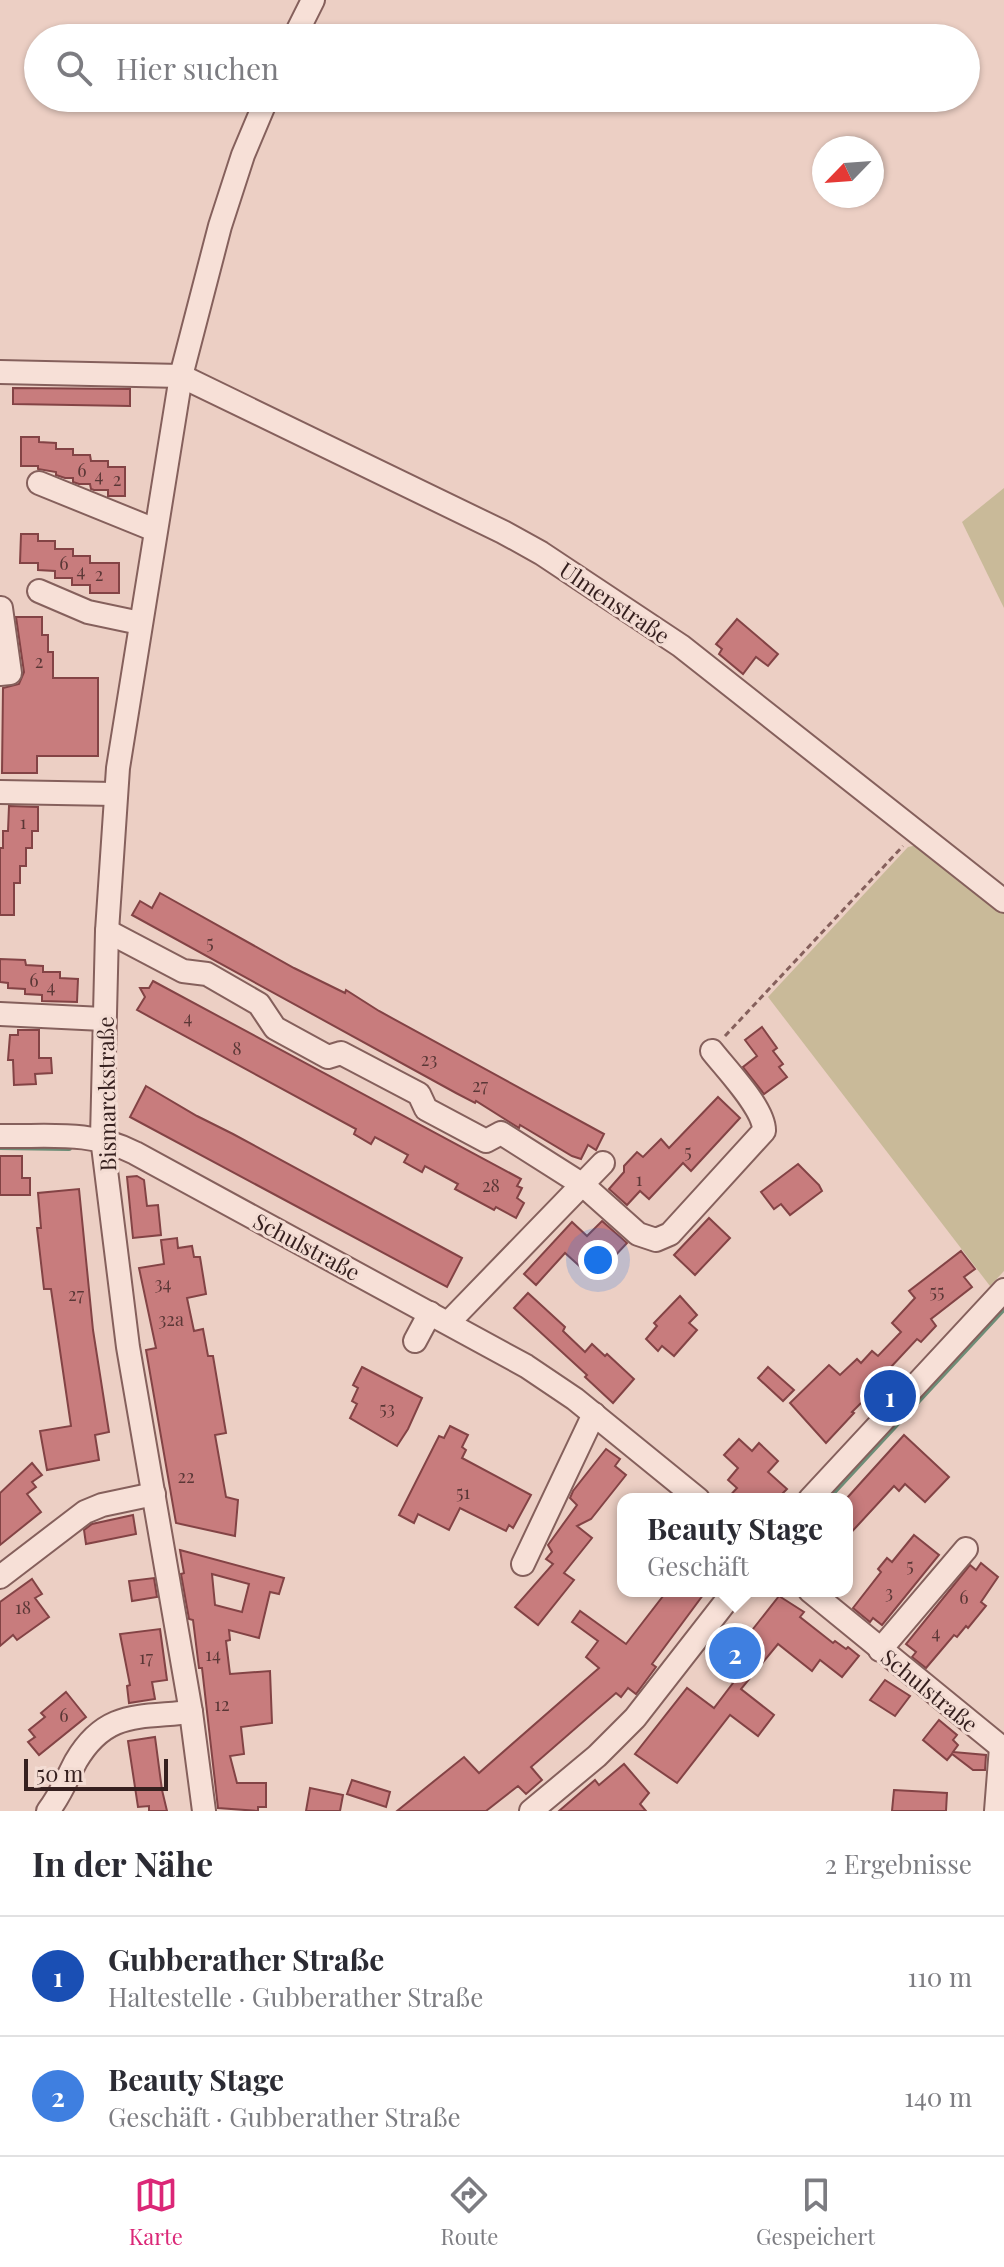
<!DOCTYPE html>
<html lang="de">
<head>
<meta charset="utf-8">
<style>
  :root { --surface:#fff; --page:#f7f7f7; --text:#2b2b33; --muted:#7c7c81; --line:#e1e1e2; --accent:#db2777 }
  body { margin:0; font-family:"Playfair Display",serif; background:var(--page); color:var(--text) }
  .compass { position:absolute; left:812px; top:136px; width:72px; height:72px; border-radius:50%; background:var(--surface); box-shadow:0 2px 6px #0004; rotate:245deg }
  .scale { position:absolute; left:24px; bottom:20px; width:144px; box-sizing:border-box; padding-left:8px; border:4px solid #36201f; border-top:0; font-size:22px; line-height:28px; white-space:nowrap; color:#36201f; -webkit-text-stroke:6px #f3dcd3; paint-order:stroke }
  .you { position:absolute; left:598px; top:1260px; width:28px; height:28px; margin:-20px; border:6px solid #fff; border-radius:50%; background:#1a73e8; box-shadow:0 0 0 12px #1a73e833 }
  .badge { display:grid; place-items:center; width:52px; height:52px; border-radius:50%; background:var(--accent); color:#fff; font-size:26px; font-weight:700 }
  .pin { position:absolute; translate:-50% -50%; border:4px solid #fff; box-shadow:0 2px 8px #0006 }
  .popup { position:absolute; left:617px; top:1493px; width:236px; height:104px; box-sizing:border-box; display:grid; place-content:center; border-radius:16px; background:var(--surface); filter:drop-shadow(0 2px 6px #0005); font-size:26px; white-space:nowrap; color:var(--muted) }
  .popup b { font-size:30px; color:var(--text) }
  .popup::after { content:''; position:absolute; left:50%; top:100%; margin-left:-16px; border:16px solid transparent; border-top-color:var(--surface) }
  .list { margin:0; padding:0; list-style:none }
  h2 { display:flex; justify-content:space-between; align-items:center; height:104px; margin:0; padding:0 32px; font-size:34px }
  h2 small { font-size:26px; font-weight:400; color:var(--muted) }
  .list li { display:grid; grid-template-columns:52px 1fr auto; gap:24px; align-items:center; box-sizing:border-box; height:120px; padding:0 32px; border-top:2px solid var(--line) }
  .list b { display:block; font-size:30px; white-space:nowrap }
  .list p { margin:0; font-size:26px; white-space:nowrap; color:var(--muted) }
  .list em { font-size:26px; font-style:normal; color:var(--muted) }
  .icon { flex:none; width:44px; height:44px; fill:none; stroke:currentColor; stroke-width:2; stroke-linecap:round; stroke-linejoin:round }
  .map { position:relative; flex:none; width:1004px; height:1811px; overflow:hidden }
  .search { position:absolute; background:var(--surface); box-shadow:0 2px 6px #0004; left:24px; right:24px; top:24px; height:88px; display:flex; align-items:center; gap:20px; box-sizing:border-box; padding:0 28px; border-radius:44px; color:var(--muted); font-size:30px }
  .sheet { height:344px; background:var(--surface) }
  nav { display:flex; justify-content:space-around; align-items:center; box-sizing:border-box; height:112px; border-top:2px solid var(--line); background:var(--surface); font-size:22px; color:var(--muted) }
  nav a { display:grid; justify-items:center; gap:4px }
  nav .on { color:var(--accent) }
  .map>svg:first-child { display:block }
  .green { fill:#c9ba99 }
  .lines { fill:none; stroke-linecap:round; stroke-linejoin:round }
  .stream { stroke:#6d8d77; stroke-width:6 }
  .building { fill:#c87c7d; stroke:#834345; stroke-width:2; fill-rule:evenodd }
  .minor-casing { stroke:#85605c; stroke-width:26 }
  .path { stroke:#85605c; stroke-width:3; stroke-dasharray:6 4; stroke-linecap:butt }
  .minor { stroke:#f7e0d7; stroke-width:22 }
  .labels { text-anchor:middle; dominant-baseline:central; stroke-width:6; stroke-linejoin:round; paint-order:stroke }
  .number-label { font-size:18px; fill:#5a3736 }
  .street-label { font-size:22px; fill:#36201f; stroke:#f3dcd3 }
</style>
</head>
<body>
<div class="map">
<svg width="1004" height="1811" viewBox="0 0 1004 1811">
  <rect width="100%" height="100%" fill="#eccfc4"/>
  <g class="green">
    <path d="M1004,488V608L962,522Z"/>
    <path d="M922,844L1004,909V1271L990,1286L768,997L908,847Z"/>
  </g>
  <g class="lines">
    <g class="stream">
      <path d="M0,1147L69,1148"/>
      <path d="M827,1499L1004,1308"/>
    </g>
  </g>
  <g class="building">
    <path d="M13,388L130,389V406L13,404Z"/>
    <path d="M21,437H39V442L56,443V449H73V455H90L91,461H108V467H125V496H108V490H94L91,489L90,484H79L73,482V478H65L56,475V472L38,469V466H21Z"/>
    <path d="M21,534H38V541H55V549H73V556H90V563H119V593H90V585H72V578H55V571L38,570V563H20Z"/>
    <path d="M16,617H42V635H48V652H53V678H98V756H37V773H2L3,688L19,684L24,672Z"/>
    <path d="M737,619L778,654L768,666L756,657L743,674L719,654L722,649L716,644Z"/>
    <path d="M9,806L38,807V831H32V848H26V866H20V883H14V915H0V848H3V831H8Z"/>
    <path d="M160,893L294,968L345,993L346,990L379,1011L604,1134L596,1150L588,1145L581,1159L572,1156L520,1125L519,1128L476,1101L475,1103L456,1093L132,915L140,901L152,908Z"/>
    <path d="M0,959L25,960L26,965L43,966V972H60V978L78,979L77,1002L42,1001V995L25,994V989L8,988V983L0,982Z"/>
    <path d="M153,981L521,1179L517,1186L522,1188L517,1198L524,1203L516,1218L496,1207L494,1210L455,1189L458,1184L425,1166L422,1172L404,1162L408,1155L375,1137L371,1144L354,1134L356,1129L137,1010L145,997L140,988H149Z"/>
    <path d="M762,1027L777,1048L773,1051L783,1064L779,1067L787,1077L764,1094L743,1067L757,1056L745,1040Z"/>
    <path d="M18,1030H39V1058H51L52,1073L35,1074L36,1084L14,1085L13,1060H8L10,1035H18Z"/>
    <path d="M146,1086L197,1116L233,1134L462,1258L447,1287L130,1117Z"/>
    <path d="M718,1097L740,1118L691,1171L683,1163L649,1199L640,1191L627,1205L609,1189L624,1172V1166L637,1152L643,1157L661,1139L669,1148Z"/>
    <path d="M0,1156H22V1178H30V1195H0Z"/>
    <path d="M798,1164L819,1185L822,1191L790,1215L781,1204L774,1209L761,1192Z"/>
    <path d="M137,1176L144,1180L147,1206L158,1205L161,1235L133,1238L127,1177Z"/>
    <path d="M79,1189L93,1330L109,1432L95,1435L99,1460L47,1470L40,1431L71,1426L51,1289H44L37,1228H41L38,1193Z"/>
    <path d="M709,1218L730,1238L695,1275L674,1255Z"/>
    <path d="M602,1221L627,1243L612,1259L604,1251L585,1271L565,1253L536,1285L524,1274L572,1222L587,1236Z"/>
    <path d="M177,1238L178,1248L192,1246L194,1257H200L206,1294L187,1298L194,1331L203,1329L208,1356H213L226,1433L215,1435L226,1497L238,1500L235,1536L176,1523L146,1350L156,1348L139,1268L164,1264L161,1240Z"/>
    <path d="M961,1251L975,1269L964,1277L972,1287L931,1319L936,1326L921,1342L917,1339L890,1368L893,1371L852,1412L854,1413L826,1443L790,1403L829,1365L840,1375L857,1359L861,1363L872,1351L878,1356L901,1332L892,1323L915,1298L909,1291Z"/>
    <path d="M528,1293L565,1327L563,1331L585,1352L592,1344L605,1356L607,1354L634,1379L613,1403L585,1377L587,1375L514,1308Z"/>
    <path d="M680,1296L697,1315L689,1323L697,1330L674,1356L662,1346L658,1351L646,1339L657,1326L654,1323Z"/>
    <path d="M362,1367L422,1398L408,1429L397,1446L350,1418L357,1404L352,1401L358,1388L353,1385Z"/>
    <path d="M768,1367L794,1390L783,1401L758,1378Z"/>
    <path d="M450,1426L468,1435L462,1447L466,1450L462,1458L531,1495L513,1528L509,1525L506,1531L460,1508L449,1530L418,1514L414,1523L399,1515L439,1436L444,1438Z"/>
    <path d="M904,1435L949,1477L925,1502L905,1484L899,1491L894,1486L847,1537V1498Z"/>
    <path d="M739,1439L752,1451L759,1443L778,1461L768,1472L787,1489L777,1499H727L737,1488L728,1480L738,1468L724,1455Z"/>
    <path d="M606,1449L620,1459L615,1466L626,1475L591,1519L577,1526L592,1538L564,1573L574,1580L538,1625L515,1607L553,1564L546,1559L552,1552L548,1545L577,1505L570,1498L573,1491Z"/>
    <path d="M32,1463L42,1475L32,1482L36,1487L27,1494L41,1512L0,1545V1493Z"/>
    <path d="M133,1515L136,1534L86,1544L84,1530L92,1524Z"/>
    <path d="M914,1535L939,1555L882,1625L873,1618L870,1622L853,1608L881,1572L878,1569L887,1558L892,1562Z"/>
    <path d="M180,1550L284,1578L279,1594L270,1592L259,1638L229,1630L230,1640L226,1641L230,1674L270,1671L272,1723L241,1727L244,1754L230,1756L237,1783H266V1807H258V1811L218,1808L202,1668H199L193,1620L189,1619L181,1574L184,1573ZM212,1574L249,1584L242,1612L215,1605Z"/>
    <path d="M981,1563L998,1577L981,1602L986,1606L968,1628L966,1626L957,1637L954,1635L926,1668L912,1657L916,1652L906,1644L970,1565L976,1570Z"/>
    <path d="M154,1578L157,1597L132,1601L129,1581Z"/>
    <path d="M32,1579L42,1594L35,1598L49,1617L17,1640L13,1635L0,1646V1602Z"/>
    <path d="M667,1591H706L652,1664L656,1667L636,1694L628,1688L621,1697L616,1693L531,1767L542,1780L526,1794L518,1786L486,1811H397L464,1757L479,1773L599,1668L586,1657L598,1641L572,1622L580,1611L626,1644Z"/>
    <path d="M779,1596L804,1612L800,1617L833,1643L835,1641L846,1649L848,1647L859,1656L842,1677L820,1660L812,1671L778,1644L741,1689L774,1715L758,1736L730,1715L677,1783L635,1754L687,1688L714,1708L733,1683L719,1672Z"/>
    <path d="M160,1629L167,1680L152,1682L155,1699L129,1703L127,1686L130,1685L120,1634Z"/>
    <path d="M885,1680L910,1696L895,1716L870,1700Z"/>
    <path d="M66,1692L86,1717L39,1755L28,1742L35,1737L29,1730L45,1717L41,1713Z"/>
    <path d="M939,1720L957,1735L953,1740L958,1745L953,1752L986,1755L985,1770H973L952,1754L947,1760L923,1740Z"/>
    <path d="M155,1737L162,1790L167,1811H149V1806L138,1807L128,1741Z"/>
    <path d="M624,1764L649,1793L640,1804L646,1811H559L595,1780L599,1785Z"/>
    <path d="M352,1780L390,1792L386,1807L347,1794Z"/>
    <path d="M310,1788L343,1795L340,1811H306Z"/>
    <path d="M894,1790L947,1793L946,1811H892Z"/>
  </g>
  <g class="lines">
    <defs>
      <g id="minor">
        <path d="M294,38L313,0"/>
        <path d="M0,372L181,376L503,532L541,553L681,646L1004,901"/>
        <path d="M39,483L155,530"/>
        <path d="M39,591L88,612L140,623"/>
        <path d="M0,674L10,673L1,608"/>
        <path d="M0,792L115,794"/>
        <path d="M107,931L183,971L207,974L259,1004L275,1028L328,1057L341,1053L419,1094L426,1109L486,1141L501,1133L583,1185L638,1234L656,1240L670,1234L764,1131C765,1109 726,1069 712,1051"/>
        <path d="M0,1014L103,1019"/>
        <path d="M0,1136C49,1137 90,1130 135,1153L526,1366L575,1399L698,1499"/>
        <path d="M449,1322L603,1163"/>
        <path d="M415,1341L430,1313"/>
        <path d="M810,1499L1004,1290"/>
        <path d="M523,1564L594,1414"/>
        <path d="M0,1577L85,1512L102,1505L154,1494"/>
        <path d="M810,1591L1001,1747L996,1811"/>
        <path d="M880,1650L966,1549"/>
        <path d="M48,1811C60,1796 67,1778 76,1761C106,1710 139,1718 191,1712"/>
        <path d="M204,1811L191,1712L128,1347L102,1138L107,931L118,768L181,376L220,226L243,155L267,98"/>
        <path d="M531,1811L597,1756L635,1718L734,1591"/>
      </g>
    </defs>
    <use href="#minor" class="minor-casing"/>
    <path class="path" d="M725,1036L903,846"/>
    <use href="#minor" class="minor"/>
  </g>
  <g class="labels">
    <g class="number-label">
      <text x="82" y="470">6</text>
      <text x="99" y="475">4</text>
      <text x="117" y="479">2</text>
      <text x="64" y="563">6</text>
      <text x="81" y="570">4</text>
      <text x="99" y="574">2</text>
      <text x="39" y="661">2</text>
      <text x="23" y="822">1</text>
      <text x="210" y="942">5</text>
      <text x="34" y="980">6</text>
      <text x="51" y="986">4</text>
      <text x="188" y="1017">4</text>
      <text x="237" y="1048">8</text>
      <text x="429" y="1059">23</text>
      <text x="480" y="1085">27</text>
      <text x="688" y="1151">5</text>
      <text x="639" y="1179">1</text>
      <text x="491" y="1185">28</text>
      <text x="163" y="1283">34</text>
      <text x="937" y="1291">55</text>
      <text x="76" y="1294">27</text>
      <text x="171" y="1319">32a</text>
      <text x="387" y="1408">53</text>
      <text x="186" y="1476">22</text>
      <text x="463" y="1492">51</text>
      <text x="910" y="1565">5</text>
      <text x="889" y="1592">3</text>
      <text x="964" y="1597">6</text>
      <text x="23" y="1607">18</text>
      <text x="936" y="1632">4</text>
      <text x="213" y="1654">14</text>
      <text x="146" y="1657">17</text>
      <text x="222" y="1704">12</text>
      <text x="64" y="1715">6</text>
    </g>
    <g class="street-label">
      <text transform="translate(615 602) rotate(34)">Ulmenstraße</text>
      <text transform="translate(106 1094) rotate(-91)">Bismarckstraße</text>
      <text transform="translate(307 1246) rotate(28)">Schulstraße</text>
      <text transform="translate(930 1690) rotate(39)">Schulstraße</text>
    </g>
  </g>
</svg>
<svg class="compass" viewBox="-18 -18 36 36"><path d="M0-13l5 13h-10z" fill="#e53935"/><path d="M0 13l5-13h-10z" fill="#7c7c81"/></svg>
<div class="scale">50 m</div>
<div class="you"></div>
<div class="pin badge" style="left:890px;top:1396px;background:#1a4fb4">1</div>
<div class="pin badge" style="left:735px;top:1653px;background:#3f7fe0">2</div>
<div class="popup"><b>Beauty Stage</b>Geschäft</div>
<div class="search"><svg class="icon" aria-label="search" viewBox="0 0 24 24"><circle cx="10" cy="10" r="6"/><path d="M15 15l6 6"/></svg>Hier suchen</div>
</div>
<section class="sheet">
<h2>In der Nähe<small>2 Ergebnisse</small></h2>
<ul class="list">
<li><span class="badge" style="background:#1a4fb4">1</span><div><b>Gubberather Straße</b><p>Haltestelle · Gubberather Straße</p></div><em>110 m</em></li>
<li><span class="badge" style="background:#3f7fe0">2</span><div><b>Beauty Stage</b><p>Geschäft · Gubberather Straße</p></div><em>140 m</em></li>
</ul>
</section>
<nav>
<a class="on"><svg class="icon" aria-label="map" viewBox="0 0 24 24"><path d="M3 6l6-2 6 2 6-2v14l-6 2-6-2-6 2zM9 4v14M15 6v14"/></svg>Karte</a>
<a><svg class="icon" aria-label="directions" viewBox="0 0 24 24"><path d="M12 3l9 9-9 9-9-9zM9 14v-3h6M13 9l2 2-2 2"/></svg>Route</a>
<a><svg class="icon" aria-label="saved" viewBox="0 0 24 24"><path d="M7 4h10v16l-5-4-5 4z"/></svg>Gespeichert</a>
</nav>
</body>
</html>
